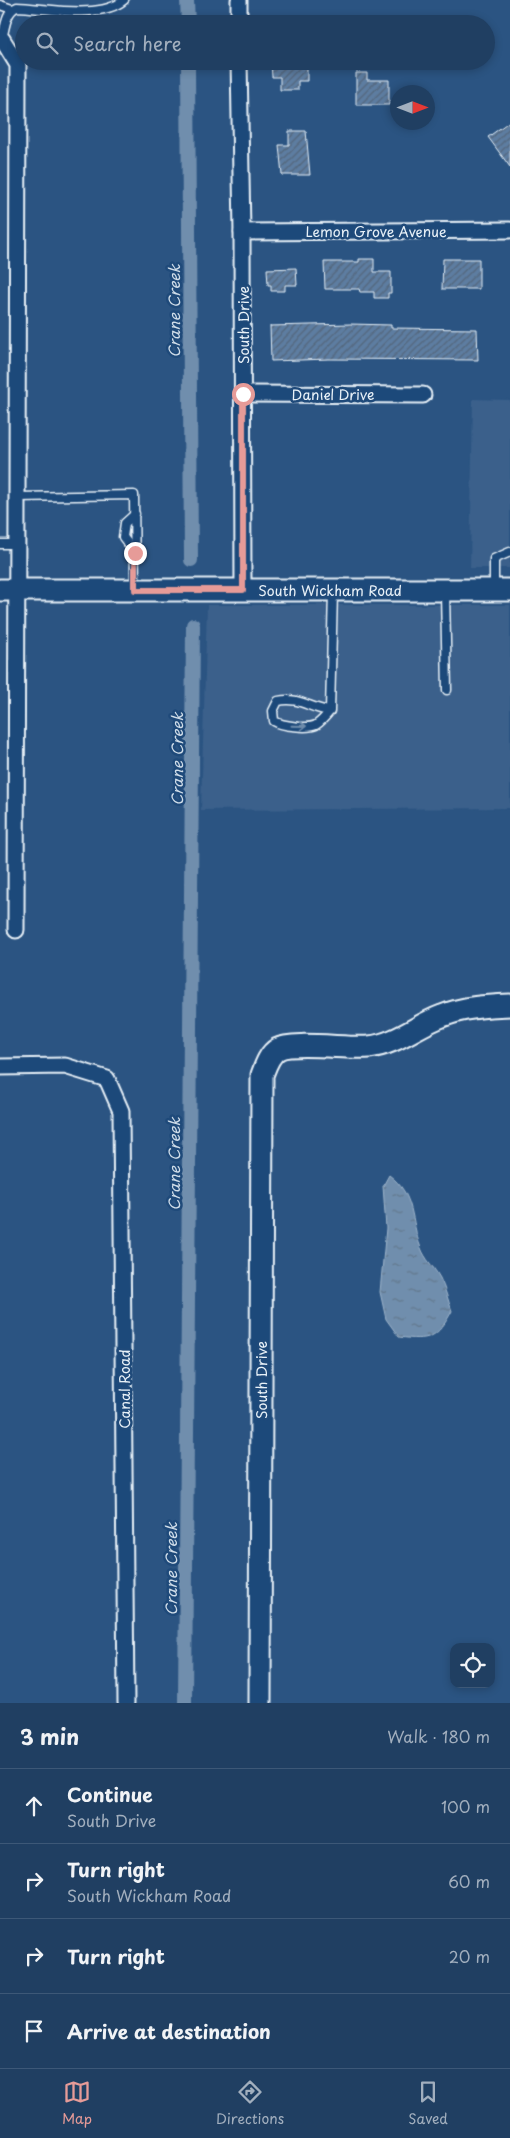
<!DOCTYPE html>
<html lang="en">
<head>
<meta charset="utf-8">
<style>
  :root { --surface:#203f62; --page:#2d4a6b; --text:#f1f3f6; --muted:#a2afbe; --line:#3d5877; --accent:#e69b98 }
  body { margin:0; font-family:"Playpen Sans",sans-serif; background:var(--page); color:var(--text) }
  .controls { position:absolute; right:15px; bottom:15px; display:grid; overflow:hidden; border-radius:10px; box-shadow:0 2px 8px #0003 }
  .controls button { width:45px; height:45px; display:grid; place-items:center; padding:0; border:0; border-bottom:1px solid var(--line); background:var(--surface); color:var(--text); font:25px sans-serif }
  .compass { position:absolute; left:390px; top:85px; width:45px; height:45px; border-radius:50%; background:var(--surface); box-shadow:0 2px 8px #0003; rotate:90deg }
  .stop { position:absolute; width:15px; height:15px; margin:-11px; border:4px solid #e69b98; border-radius:50%; background:#fff }
  .stop.end { background:#e69b98; border-color:#fff; box-shadow:0 1px 5px #0008 }
  .list { margin:0; padding:0; list-style:none }
  h2 { display:flex; justify-content:space-between; align-items:center; height:65px; margin:0; padding:0 20px; font-size:21px }
  h2 small { font-size:16px; font-weight:400; color:var(--muted) }
  .list li { display:grid; grid-template-columns:32px 1fr auto; gap:15px; align-items:center; box-sizing:border-box; height:75px; padding:0 20px; border-top:1px solid var(--line) }
  .list b { display:block; font-size:19px; white-space:nowrap }
  .list p { margin:0; font-size:16px; white-space:nowrap; color:var(--muted) }
  .list em { font-size:16px; font-style:normal; color:var(--muted) }
  .icon { flex:none; width:28px; height:28px; fill:none; stroke:currentColor; stroke-width:2; stroke-linecap:round; stroke-linejoin:round }
  .map { position:relative; flex:none; width:510px; height:1703px; overflow:hidden }
  .search { position:absolute; background:var(--surface); box-shadow:0 2px 8px #0003; left:15px; right:15px; top:15px; height:55px; display:flex; align-items:center; gap:12px; box-sizing:border-box; padding:0 18px; border-radius:28px; color:var(--muted); font-size:19px }
  .sheet { height:365px; background:var(--surface) }
  nav { display:flex; justify-content:space-around; align-items:center; box-sizing:border-box; height:70px; border-top:1px solid var(--line); background:var(--surface); font-size:14px; color:var(--muted) }
  nav a { display:grid; justify-items:center; gap:2px }
  nav .on { color:var(--accent) }
  .map>svg:first-child { display:block }
  .built { fill:#3a608b }
  .water { fill:url(#water-ripples); stroke:#a0b6cb }
  .lines { fill:none; stroke-linecap:round; stroke-linejoin:round }
  .canal { stroke:#708ead; stroke-width:14 }
  .building { fill:url(#building-hatch); stroke:#e8f1f8 }
  .lane-casing { stroke:#e8f1f8; stroke-width:11 }
  .street-casing { stroke:#e8f1f8; stroke-width:19 }
  .secondary-casing { stroke:#e8f1f8; stroke-width:25 }
  .lane { stroke:#1f4a7a; stroke-width:8 }
  .street { stroke:#1f4a7a; stroke-width:15 }
  .secondary { stroke:#1f4a7a; stroke-width:21 }
  .oneway { stroke:#6f8dac }
  .route { stroke:#e69b98; stroke-width:6 }
  .labels { text-anchor:middle; dominant-baseline:central; stroke-width:5; stroke-linejoin:round; paint-order:stroke }
  .street-label { font-size:14px; fill:#e8f1f8; stroke:#1f4a7a }
  .water-label { font-size:15px; font-style:italic; fill:#d0dde9; stroke:#1f4a7a }
</style>
</head>
<body>
<div class="map">
<svg width="510" height="1703" viewBox="0 0 510 1703">
  <defs>
    <pattern id="water-ripples" width="26" height="14" patternUnits="userSpaceOnUse" patternTransform="scale(1.25)"><rect width="26" height="14" fill="#708ead"/><path d="M2 4q2-2 4 0t4 0M15 11q2-2 4 0t4 0" fill="none" stroke="#61768a"/></pattern>
    <pattern id="building-hatch" width="6" height="6" patternUnits="userSpaceOnUse" patternTransform="scale(1.25)"><rect width="6" height="6" fill="#5d7da1"/><path d="M-1 1l2-2M0 6l6-6M5 7l2-2" fill="none" stroke="#53657a"/></pattern>
  </defs>
  <rect width="100%" height="100%" fill="#2b5482"/>
  <filter id="ink" filterUnits="userSpaceOnUse"><feTurbulence type="fractalNoise" baseFrequency=".02" numOctaves="2"/><feDisplacementMap in="SourceGraphic" scale="10" xChannelSelector="R" yChannelSelector="G"/><feConvolveMatrix kernelMatrix="1 2 1 2 8 2 1 2 1" color-interpolation-filters="sRGB"/></filter>
  <g filter="url(#ink)">
    <g class="built">
      <path d="M473,399L510,400V568H470Z"/>
      <path d="M207,605H510V808L201,810Z"/>
    </g>
    <path class="water" d="M389,1175C416,1195 410,1220 421,1248C425,1259 434,1267 440,1278C445,1288 448,1300 452,1311C437,1339 429,1341 399,1337L386,1319L380,1292L386,1228L383,1186Z"/>
    <g class="lines">
      <g class="canal">
        <path d="M187,0L188,24"/>
        <path d="M188,61L191,560"/>
        <path d="M185,1703L193,625"/>
      </g>
    </g>
    <g class="building">
      <path d="M271,61H295V65H307V81H298V90H280V77H272Z"/>
      <path d="M356,73H367V80H389V105H356Z"/>
      <path d="M510,121V167L488,137Z"/>
      <path d="M289,131H306L310,175H282L279,145H289Z"/>
      <path d="M359,259H374V272H391V293H388V298H374V292H360L359,289H325L324,262H359Z"/>
      <path d="M443,259H479V289H442Z"/>
      <path d="M296,268L297,285H285V291H271V285H268L267,269Z"/>
      <path d="M350,324L391,325V328L477,329L478,360L329,359L271,361L270,326Z"/>
    </g>
    <g class="lines">
      <defs>
        <g id="lane">
          <path d="M0,5L12,9"/>
          <path d="M2,39C5,28 6,11 17,7C47,8 100,20 124,0"/>
          <path d="M17,497L134,495L135,588"/>
          <path d="M135,514L125,523L123,537L135,553"/>
          <path d="M0,544H17"/>
          <path d="M494,589V559L510,552"/>
          <path d="M445,592L447,690"/>
          <path d="M330,711C310,709 299,696 278,701L273,711L274,721C282,726 308,729 316,725C322,721 326,716 330,711L333,592"/>
        </g>
        <g id="street">
          <path d="M239,0V24"/>
          <path d="M2,39L18,65L16,930"/>
          <path d="M239,61L242,232L243,590"/>
          <path d="M242,232L510,230"/>
          <path d="M243,394L423,395"/>
          <path d="M0,1067L65,1066L107,1079L121,1111L126,1703"/>
        </g>
        <g id="secondary">
          <path d="M0,590H510"/>
          <path d="M260,1703L262,1075C265,1067 269,1054 278,1049C292,1041 349,1049 369,1047C397,1044 417,1025 442,1016C464,1007 487,1006 510,1005"/>
        </g>
      </defs>
      <use href="#lane" class="lane-casing"/>
      <use href="#street" class="street-casing"/>
      <use href="#secondary" class="secondary-casing"/>
      <use href="#lane" class="lane"/>
      <use href="#street" class="street"/>
      <use href="#secondary" class="secondary"/>
    </g>
    <defs><path id="oneway-shaft" d="M-6 0H5M1.5-3L5.5 0L1.5 3" fill="none" stroke-width="1.6" stroke-linecap="round" stroke-linejoin="round" transform="scale(1.25)"/></defs>
    <use class="oneway" href="#oneway-shaft" transform="translate(299 726) rotate(1)"/>
  </g>
  <g class="lines" filter="url(#ink)">
    <path class="route" d="M135,553V590H243V394"/>
  </g>
  <g class="labels">
    <g class="street-label">
      <text x="376" y="231">Lemon Grove Avenue</text>
      <text transform="translate(243 325) rotate(-90)">South Drive</text>
      <text x="333" y="394">Daniel Drive</text>
      <text x="330" y="590">South Wickham Road</text>
      <text transform="translate(261 1380) rotate(-90)">South Drive</text>
      <text transform="translate(124 1389) rotate(-90)">Canal Road</text>
    </g>
    <g class="water-label">
      <text transform="translate(173 311) rotate(-90)">Crane Creek</text>
      <text transform="translate(176 759) rotate(-90)">Crane Creek</text>
      <text transform="translate(173 1164) rotate(-90)">Crane Creek</text>
      <text transform="translate(170 1569) rotate(-90)">Crane Creek</text>
    </g>
  </g>
</svg>
<div class="controls">
<button><svg class="icon" aria-label="locate" viewBox="0 0 24 24"><circle cx="12" cy="12" r="6"/><path d="M12 2v4M12 18v4M2 12h4M18 12h4"/></svg></button>
</div>
<svg class="compass" viewBox="-18 -18 36 36"><path d="M0-13l5 13h-10z" fill="#e53935"/><path d="M0 13l5-13h-10z" fill="#a2afbe"/></svg>
<div class="stop" style="left:243px;top:394px"></div>
<div class="stop end" style="left:135px;top:553px"></div>
<div class="search"><svg class="icon" aria-label="search" viewBox="0 0 24 24"><circle cx="10" cy="10" r="6"/><path d="M15 15l6 6"/></svg>Search here</div>
</div>
<section class="sheet">
<h2>3 min<small>Walk · 180 m</small></h2>
<ul class="list">
<li><svg class="icon" aria-label="ahead" viewBox="0 0 24 24"><path d="M12 20V5M6 11l6-6 6 6"/></svg><div><b>Continue</b><p>South Drive</p></div><em>100 m</em></li>
<li><svg class="icon" aria-label="right" viewBox="0 0 24 24"><path d="M7 20v-9h11M14 6l5 5-5 5"/></svg><div><b>Turn right</b><p>South Wickham Road</p></div><em>60 m</em></li>
<li><svg class="icon" aria-label="right" viewBox="0 0 24 24"><path d="M7 20v-9h11M14 6l5 5-5 5"/></svg><div><b>Turn right</b></div><em>20 m</em></li>
<li><svg class="icon" aria-label="arrive" viewBox="0 0 24 24"><path d="M6 21V4h12l-3 4 3 4H6"/></svg><div><b>Arrive at destination</b></div></li>
</ul>
</section>
<nav>
<a class="on"><svg class="icon" aria-label="map" viewBox="0 0 24 24"><path d="M3 6l6-2 6 2 6-2v14l-6 2-6-2-6 2zM9 4v14M15 6v14"/></svg>Map</a>
<a><svg class="icon" aria-label="directions" viewBox="0 0 24 24"><path d="M12 3l9 9-9 9-9-9zM9 14v-3h6M13 9l2 2-2 2"/></svg>Directions</a>
<a><svg class="icon" aria-label="saved" viewBox="0 0 24 24"><path d="M7 4h10v16l-5-4-5 4z"/></svg>Saved</a>
</nav>
</body>
</html>
